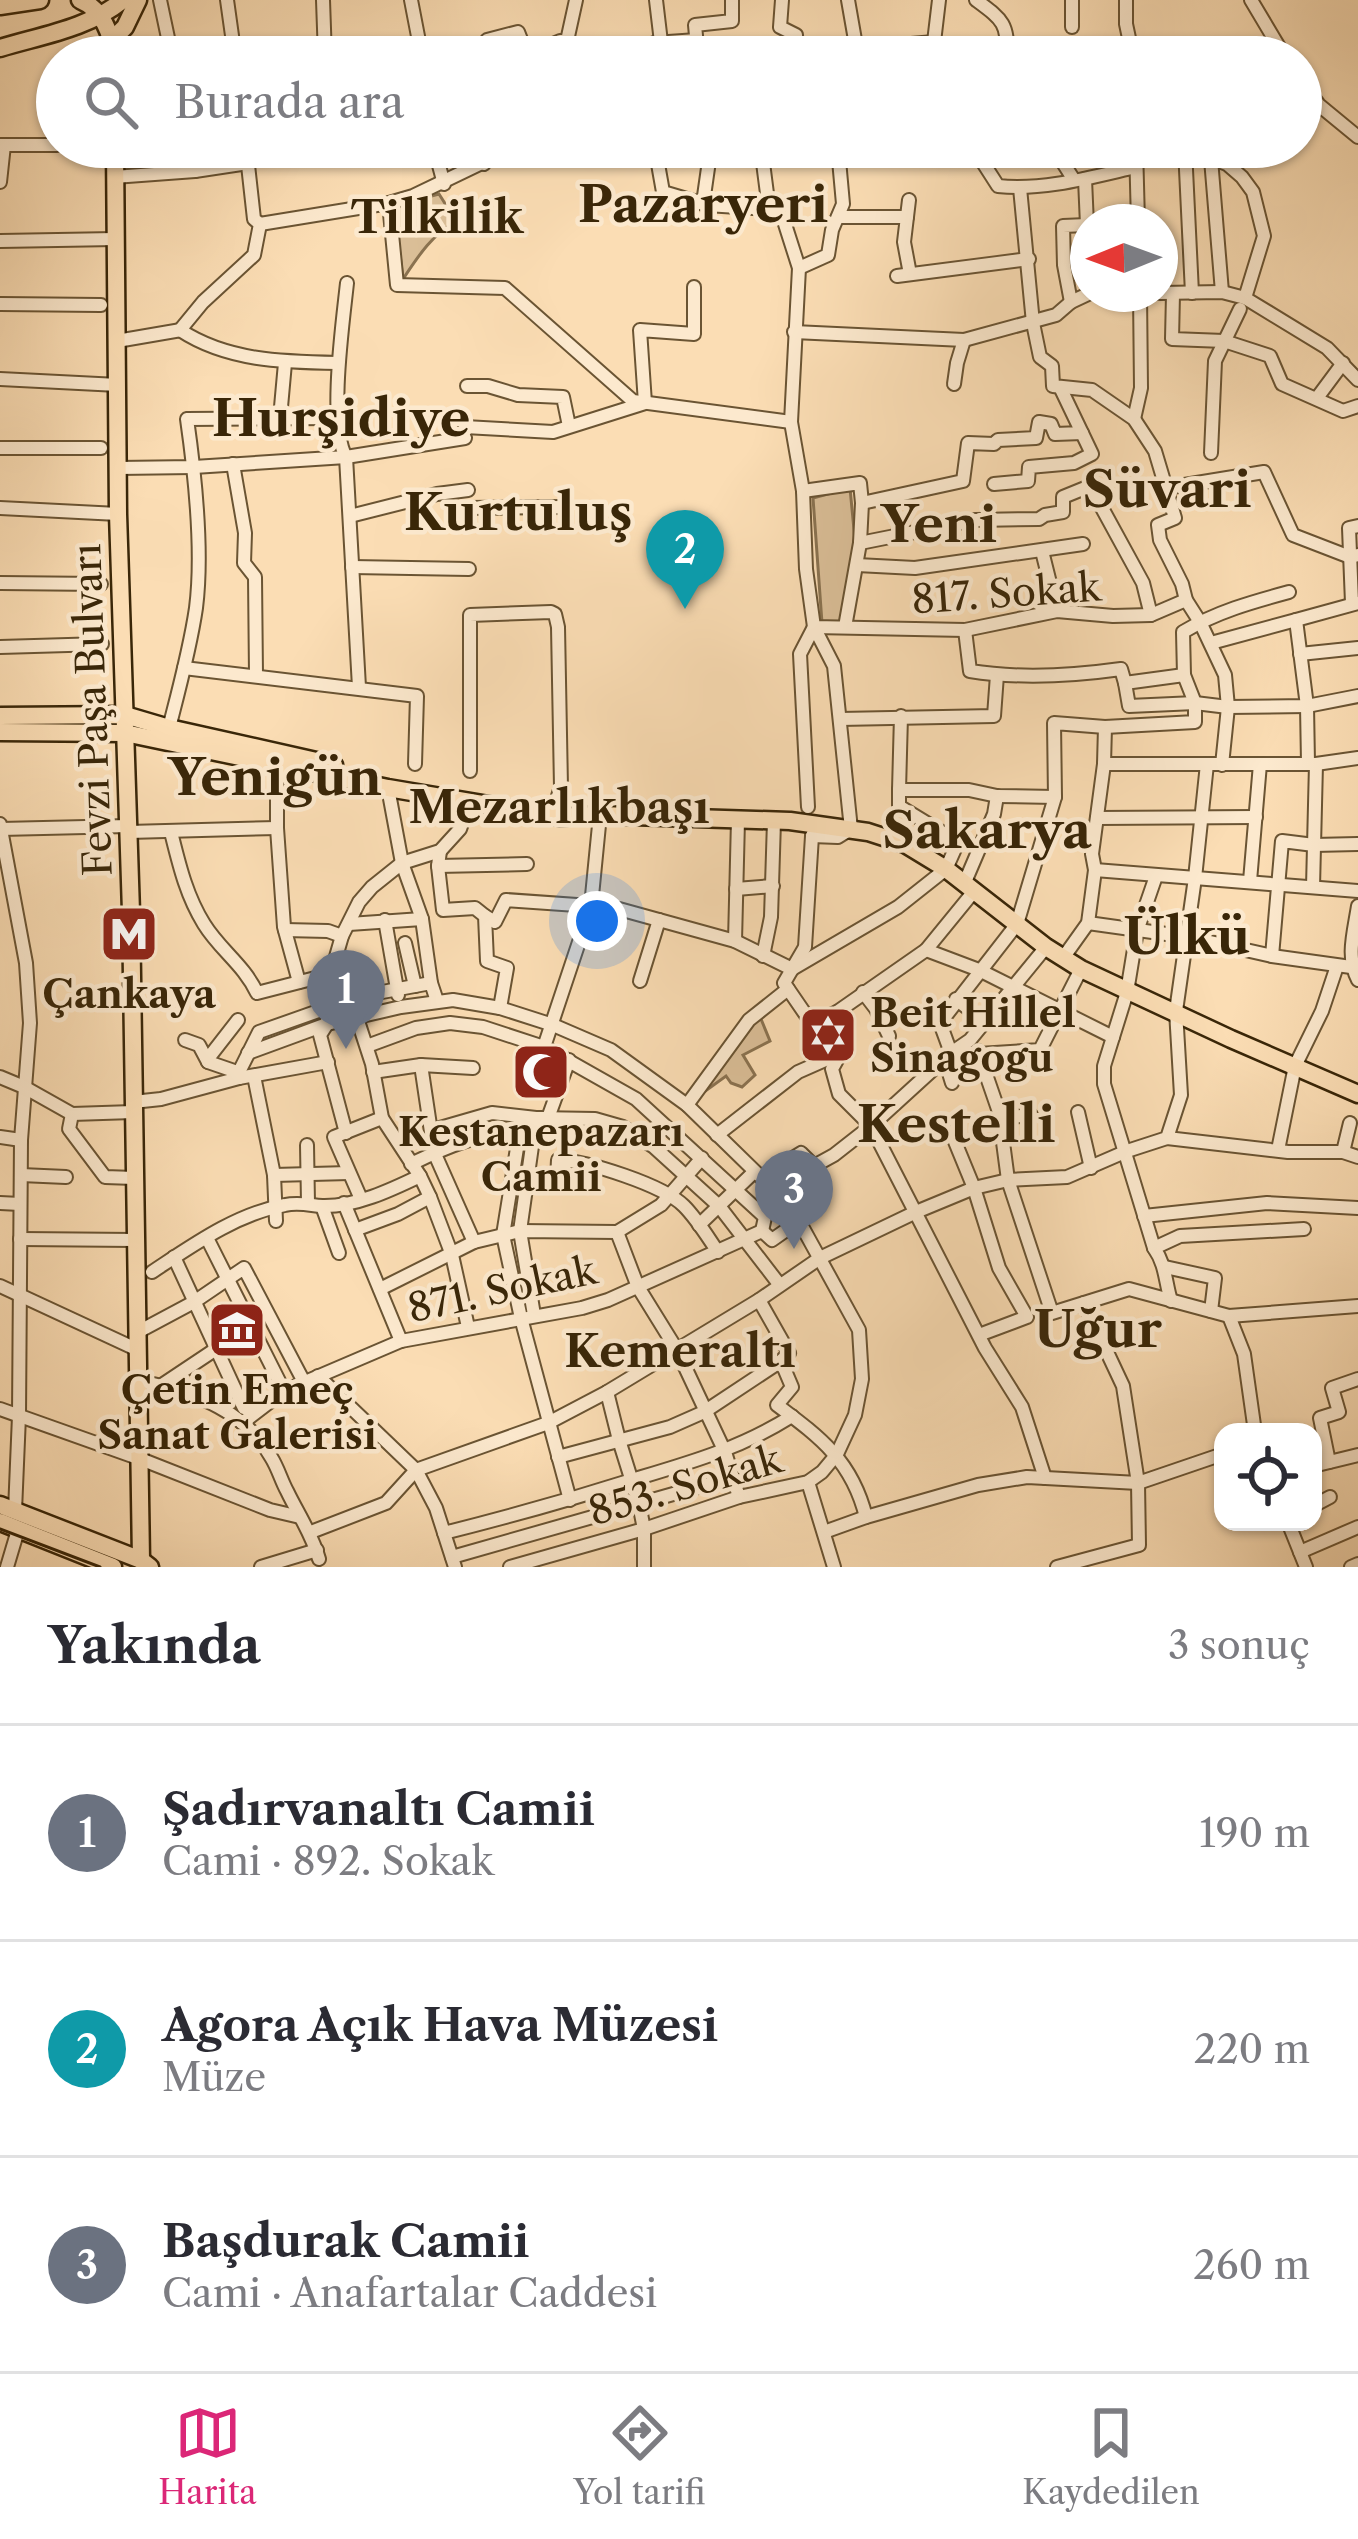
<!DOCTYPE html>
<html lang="tr">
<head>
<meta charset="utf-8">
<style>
  :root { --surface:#fff; --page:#f2f2f3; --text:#2b2b33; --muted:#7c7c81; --line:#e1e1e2; --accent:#db2777 }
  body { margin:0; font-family:"Libre Caslon Text",serif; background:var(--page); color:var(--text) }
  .controls { position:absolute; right:36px; bottom:36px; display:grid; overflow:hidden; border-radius:24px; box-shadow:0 3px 9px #0004 }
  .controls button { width:108px; height:108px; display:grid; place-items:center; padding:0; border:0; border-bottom:3px solid var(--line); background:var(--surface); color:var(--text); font:60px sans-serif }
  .compass { position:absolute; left:1070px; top:204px; width:108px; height:108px; border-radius:50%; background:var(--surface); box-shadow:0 3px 9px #0004; rotate:269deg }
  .you { position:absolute; left:597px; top:921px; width:42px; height:42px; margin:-30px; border:9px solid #fff; border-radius:50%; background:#1a73e8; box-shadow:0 0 0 18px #1a73e833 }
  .badge { display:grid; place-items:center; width:78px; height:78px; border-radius:50%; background:var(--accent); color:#fff; font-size:39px; font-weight:700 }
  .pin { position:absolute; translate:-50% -99px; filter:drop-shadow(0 3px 6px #0008) }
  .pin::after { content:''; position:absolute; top:63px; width:42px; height:36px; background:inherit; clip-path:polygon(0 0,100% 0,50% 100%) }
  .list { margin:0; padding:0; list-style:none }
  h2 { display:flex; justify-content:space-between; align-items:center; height:156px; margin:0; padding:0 48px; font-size:51px }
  h2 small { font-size:39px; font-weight:400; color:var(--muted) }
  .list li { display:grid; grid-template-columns:78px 1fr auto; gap:36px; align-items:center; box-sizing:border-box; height:216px; padding:0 48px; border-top:3px solid var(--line) }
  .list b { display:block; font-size:45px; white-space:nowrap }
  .list p { margin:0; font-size:39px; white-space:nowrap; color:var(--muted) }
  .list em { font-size:39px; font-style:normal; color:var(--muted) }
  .icon { flex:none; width:66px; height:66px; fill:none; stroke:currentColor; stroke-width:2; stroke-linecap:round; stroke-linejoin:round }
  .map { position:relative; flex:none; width:1358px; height:1567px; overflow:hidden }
  .search { position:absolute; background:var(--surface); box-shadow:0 3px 9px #0004; left:36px; right:36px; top:36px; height:132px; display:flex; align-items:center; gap:30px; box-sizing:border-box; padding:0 42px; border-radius:66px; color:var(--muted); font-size:45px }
  .sheet { height:804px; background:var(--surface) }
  nav { display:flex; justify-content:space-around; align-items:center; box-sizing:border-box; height:168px; border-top:3px solid var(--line); background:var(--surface); font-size:33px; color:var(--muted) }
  nav a { display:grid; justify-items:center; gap:6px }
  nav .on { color:var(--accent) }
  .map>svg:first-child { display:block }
  .green { fill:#dabe97; stroke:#8a7250; stroke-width:3 }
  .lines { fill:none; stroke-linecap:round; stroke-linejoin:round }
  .minor-casing { stroke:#6a5433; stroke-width:16 }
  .major-casing { stroke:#392608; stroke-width:21 }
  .minor { stroke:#fce9ce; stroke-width:12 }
  .major { stroke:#fbddb4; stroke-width:16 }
  .tram { stroke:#392608; stroke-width:3 }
  .labels { text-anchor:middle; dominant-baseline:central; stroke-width:9; stroke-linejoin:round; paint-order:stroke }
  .street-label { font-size:39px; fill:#392608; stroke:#fce9ce }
  .poi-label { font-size:39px; font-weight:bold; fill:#392608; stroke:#fce9ce }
  .quarter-label { font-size:45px; font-weight:bold; fill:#392608; stroke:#fce9ce }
  .district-label { font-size:51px; font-weight:bold; fill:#392608; stroke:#fce9ce }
</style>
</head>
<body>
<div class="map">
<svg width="1358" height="1567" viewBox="0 0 1358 1567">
  <rect width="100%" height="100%" fill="#fbddb4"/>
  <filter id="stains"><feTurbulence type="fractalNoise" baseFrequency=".00167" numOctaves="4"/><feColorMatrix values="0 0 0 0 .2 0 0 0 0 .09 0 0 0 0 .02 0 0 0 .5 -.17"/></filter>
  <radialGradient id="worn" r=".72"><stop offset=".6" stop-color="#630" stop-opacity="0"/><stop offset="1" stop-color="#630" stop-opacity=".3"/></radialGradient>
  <g class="green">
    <path d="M439,194L456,221C431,236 419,255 403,279L394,206Z"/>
    <path d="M850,488L857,561L844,626L822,623L813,498Z"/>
    <path d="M761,1019L770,1041L743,1055L755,1075L742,1087L731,1083L726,1076L704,1092L699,1089L746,1024Z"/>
  </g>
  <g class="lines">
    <defs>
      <g id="minor">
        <path d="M160,0L172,57"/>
        <path d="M227,0L235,57"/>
        <path d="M323,0L325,57"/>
        <path d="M411,0L422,57"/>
        <path d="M656,0L661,42"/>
        <path d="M782,0L780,27L796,35L797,52L793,57"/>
        <path d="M848,0L858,57"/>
        <path d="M939,0L934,42L943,57"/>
        <path d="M976,0C1003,20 1008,23 1007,57"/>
        <path d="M1126,0V24L1133,57"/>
        <path d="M1251,0L1285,57"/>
        <path d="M1072,27V0"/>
        <path d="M567,41L576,0"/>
        <path d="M567,41L586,57"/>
        <path d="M859,55L909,50L911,44L934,42"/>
        <path d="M496,57L487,40L518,32L527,55L560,41H567"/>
        <path d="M626,57L628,54L654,43L697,40"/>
        <path d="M698,57L695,25L732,21V0"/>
        <path d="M1301,80L1319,105L1358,137"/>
        <path d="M0,145H57"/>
        <path d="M190,147L195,171"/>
        <path d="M246,147L254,219L260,224L254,255L203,302L180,330C227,361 283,362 338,363"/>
        <path d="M434,147L444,184"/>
        <path d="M479,147L484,164"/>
        <path d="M655,147L663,192L707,205L769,209L784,221L799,268L791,422L803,491L806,569L814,627L965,630L1057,611L1113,616L1151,615L1186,600"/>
        <path d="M737,147L740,151L762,155L769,209"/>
        <path d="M973,147L998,186C1043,191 1092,177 1136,167"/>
        <path d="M1053,147L1074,180"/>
        <path d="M1136,147L1138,222"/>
        <path d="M1179,147L1227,164L1242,177L1253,192L1264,236L1245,298"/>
        <path d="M1185,149L1192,293"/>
        <path d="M762,155L776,158L790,147"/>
        <path d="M1211,159L1222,292"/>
        <path d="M114,177L195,171L248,163"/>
        <path d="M1085,179L1087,225L1083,249L1088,265"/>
        <path d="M0,182L4,145"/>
        <path d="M1020,188L1033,323L1040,357L1052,366L1053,386L1092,390L1134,419L1155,451L1175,518L1158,525L1160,540L1182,584L1186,600L1200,622L1225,675L1228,707L1222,765"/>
        <path d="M909,200L904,242L910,274"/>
        <path d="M389,203L397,285L505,288L633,401L791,422"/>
        <path d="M703,203L711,147"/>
        <path d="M838,217H907"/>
        <path d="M260,224L389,203L413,196L515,147"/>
        <path d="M0,241L115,239"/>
        <path d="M799,268L828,255L832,230L843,204L839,160L834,147"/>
        <path d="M897,276L1029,259"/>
        <path d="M347,283C343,321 328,426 346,457L359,687"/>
        <path d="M1160,293L1222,292L1245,298L1327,348L1358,380"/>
        <path d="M1173,294L1172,339L1224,341L1270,356L1282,384L1343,411L1358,406"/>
        <path d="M1071,302L1064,265L1063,226L1087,225"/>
        <path d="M0,304L101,305"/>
        <path d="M794,332L964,340L1056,315L1071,302L1088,294"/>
        <path d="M117,341L181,330"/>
        <path d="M0,379L118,385"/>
        <path d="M954,384L957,363L964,340"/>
        <path d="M467,386H488L518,395L563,397L569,426"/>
        <path d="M1317,398L1343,363"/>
        <path d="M280,418L285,363"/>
        <path d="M1134,419L1141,388L1140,294"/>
        <path d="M465,427L553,432L645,403L640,330L694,334V287"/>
        <path d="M0,448H101"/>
        <path d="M1211,453L1215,361L1240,309"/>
        <path d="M233,464L245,533L244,563L255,577L256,675"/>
        <path d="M118,468L194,467L346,457L465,438"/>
        <path d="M994,484L1028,481L1029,467L1074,463L1092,454L1082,433"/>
        <path d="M1166,488L1264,472L1293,535L1350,557L1358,555"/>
        <path d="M803,491L860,483L862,503L860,543"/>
        <path d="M862,503L963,481L968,443L994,444L998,440L1036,438L1039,422L1051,424L1055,434L1082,433L1060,387"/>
        <path d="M0,508L118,514"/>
        <path d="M469,508L565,507"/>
        <path d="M350,516L437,494L468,490"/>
        <path d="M1042,551L1057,611"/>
        <path d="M857,565L915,568L1083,544"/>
        <path d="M352,567L469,569"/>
        <path d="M0,583L101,584"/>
        <path d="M1352,603L1349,528L1358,526"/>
        <path d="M845,627L860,543L975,520L1039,519L1045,515L1063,512V497L1090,486L1143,583L1151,615"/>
        <path d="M965,630L970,671C1020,679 1071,676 1121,669L1125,683L1184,675"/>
        <path d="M1211,643L1296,620"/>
        <path d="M0,647L102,644"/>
        <path d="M1300,654L1358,648"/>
        <path d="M184,668L417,696L415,764"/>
        <path d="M1125,683L1129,706L1195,703L1228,707L1307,706L1358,696"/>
        <path d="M901,716L899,790H969L997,796L1055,797"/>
        <path d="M840,719L994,716L997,675"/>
        <path d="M169,728C179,689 190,649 196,608C203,553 195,475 187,419L339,418"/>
        <path d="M1308,763L1307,706L1296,620L1358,603"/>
        <path d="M1104,764H1316L1358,758"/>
        <path d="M277,765V828L284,927L299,982"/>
        <path d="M470,771V615L551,612L555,614L558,627L561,787L555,805"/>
        <path d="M388,788L402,863L422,919L431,983L437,1001"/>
        <path d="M808,807L800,654L814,627"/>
        <path d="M1097,818L1256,817"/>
        <path d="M0,824L26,963L30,1023L21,1140L19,1416L15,1511"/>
        <path d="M817,824L812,836L805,947L784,983L808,1018H823L837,1012L926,950L975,890"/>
        <path d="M1,829L128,826"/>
        <path d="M129,832L277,828"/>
        <path d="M171,832C179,864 186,895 204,924C220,950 244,965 257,993L331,974"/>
        <path d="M812,836L838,837L851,829L834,666L814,627"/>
        <path d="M440,851L438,866L443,910L475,908L485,916L487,961L507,968L500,1008"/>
        <path d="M438,866L527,864"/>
        <path d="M1095,870L1358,891"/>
        <path d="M1156,876L1137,931L1127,992L1104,1066V1084L1154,1248C1166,1265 1165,1281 1171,1301"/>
        <path d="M1250,881L1260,764"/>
        <path d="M965,882L994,814L997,796"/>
        <path d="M1313,887L1316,764"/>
        <path d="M736,889L773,886"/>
        <path d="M1358,906C1354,932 1346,957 1358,980"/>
        <path d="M619,909L735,941L792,969L898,907L946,869L958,842L899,806V790"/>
        <path d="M485,916L495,922L506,900L591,906"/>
        <path d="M385,920L398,995"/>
        <path d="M1088,923L1188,937L1272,956L1351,967"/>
        <path d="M349,924L422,919"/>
        <path d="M285,930L328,931L342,936"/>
        <path d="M735,941L738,820"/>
        <path d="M405,943L415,986"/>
        <path d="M926,950L979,970L1113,1037"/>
        <path d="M763,956L771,917L774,821"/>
        <path d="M1272,956L1282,841L1314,845L1358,844"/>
        <path d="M1063,958L1088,923L1095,870L1092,854L1104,764L1105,727"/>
        <path d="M640,981L659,920"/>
        <path d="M863,992L876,1009L889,1036"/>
        <path d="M956,999L985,1022"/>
        <path d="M328,1002L431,983"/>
        <path d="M837,1012C849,1036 845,1047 832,1069L839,1094L871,1126L985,1348L1022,1407L1045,1478"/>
        <path d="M357,1018L372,1064L382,1118L420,1176L430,1197L452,1255L468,1327"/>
        <path d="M185,1040L199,1045L208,1062L240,1073"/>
        <path d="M367,1046L416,1028L450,1023L483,1027L544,1047L636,1099L765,1217L762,1231"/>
        <path d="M544,1047L591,906L600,815"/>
        <path d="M978,1051L979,1054L1040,1050L1081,969"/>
        <path d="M248,1053L327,1024L401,1007L453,1000L500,1008L553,1025L611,1050L687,1105L769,1185L799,1221L859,1330L862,1379L855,1415L837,1454L822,1472L808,1482L739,1497L644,1529L510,1567"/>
        <path d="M951,1053L940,1023L1017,924L1055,797L1054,723L1105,727L1195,722V703L1184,675L1183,632C1216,612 1252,602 1289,592"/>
        <path d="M979,1054L999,1112L1008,1180L1052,1313L1129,1289L1229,1316L1358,1306"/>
        <path d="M945,1060L952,1083"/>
        <path d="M208,1062L210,1056L238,1020"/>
        <path d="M421,1065L434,1152L474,1242"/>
        <path d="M373,1072L421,1065L473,1068"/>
        <path d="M254,1076L274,1175L276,1221"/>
        <path d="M0,1077L24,1087L72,1114"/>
        <path d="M239,1078L240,1070L259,1032L327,1008"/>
        <path d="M133,1102L161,1099L239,1078L328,1062"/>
        <path d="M687,1105L749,1020L788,989"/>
        <path d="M1078,1112L1091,1168"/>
        <path d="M72,1114L69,1129L105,1177L134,1178"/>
        <path d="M72,1114L133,1112"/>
        <path d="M522,1117L503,1235L521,1318L570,1500"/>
        <path d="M999,1118L1031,1115"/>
        <path d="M433,1130L492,1113L536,1118L595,1119L623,1127L654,1147L719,1206L779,1284"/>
        <path d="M951,1132L974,1188L999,1268L1027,1317L979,1335"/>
        <path d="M346,1133L320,1035L327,1024L331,974L342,936L359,902L372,887L402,863L440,851L460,829L470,801"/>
        <path d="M717,1135L798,1072L841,1053"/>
        <path d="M0,1137L21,1140"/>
        <path d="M1167,1138L1288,1152H1343L1358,1157"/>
        <path d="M307,1145L308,1203"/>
        <path d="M1278,1150L1295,1066L1322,1011L1337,966"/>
        <path d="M1343,1152L1350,1123"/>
        <path d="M411,1164C446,1147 481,1132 520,1132"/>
        <path d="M21,1175L66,1177"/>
        <path d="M274,1175L349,1173"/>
        <path d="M528,1177L557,1179L558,1160C588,1161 663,1185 684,1206C697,1219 707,1236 718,1252"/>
        <path d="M769,1185L788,1161L801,1153L814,1166L834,1155L871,1126L951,1053L970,1040L1046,947"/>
        <path d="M361,1199L334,1137L382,1118"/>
        <path d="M0,1203L20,1204"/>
        <path d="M344,1203L401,1341"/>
        <path d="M322,1206L339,1253"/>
        <path d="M1144,1216L1267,1203L1358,1208"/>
        <path d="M699,1225L753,1173"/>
        <path d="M355,1230L398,1214L430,1197"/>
        <path d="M762,1231L772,1240L799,1221"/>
        <path d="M617,1232L638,1287L677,1350L725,1452L739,1497"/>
        <path d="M207,1238L284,1391"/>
        <path d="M20,1239L135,1240"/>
        <path d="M1154,1248L1180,1236L1304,1229"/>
        <path d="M174,1257L239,1398L244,1408L256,1410"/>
        <path d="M1165,1267L1215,1278L1211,1311"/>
        <path d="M152,1272C193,1245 236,1214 285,1205C298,1202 309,1205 322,1206C355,1207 391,1190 420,1176"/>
        <path d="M0,1286L136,1349"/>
        <path d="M380,1289L474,1242L520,1231L617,1232L661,1205L702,1158"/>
        <path d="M534,1315L520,1231L536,1118H548L569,1060"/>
        <path d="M1229,1316L1244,1354L1255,1432"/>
        <path d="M136,1333L194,1302L244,1268L304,1382"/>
        <path d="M781,1361L792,1387L777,1405C821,1438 852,1461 866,1517"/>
        <path d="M318,1376L416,1470L436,1508L455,1567"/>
        <path d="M136,1381C188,1389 244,1409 271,1457C278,1468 281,1480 287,1491C298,1514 312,1534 319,1559"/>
        <path d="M162,1385L216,1349"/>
        <path d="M607,1392L619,1440L639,1504L644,1529V1567"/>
        <path d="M0,1409L138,1458L270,1510L300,1517"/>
        <path d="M242,1423L284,1391L401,1341L582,1308L608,1300L762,1231"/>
        <path d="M558,1457L670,1427L704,1412L781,1361L789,1353L759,1300"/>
        <path d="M1329,1462L1320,1418L1339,1412L1332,1388L1358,1379"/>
        <path d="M1313,1466L1358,1455"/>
        <path d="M808,1482L834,1567"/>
        <path d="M1313,1506L1330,1497"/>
        <path d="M1288,1522L1306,1567"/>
        <path d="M311,1532L386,1503L416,1470L548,1423L607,1392L759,1300L820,1258L916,1212L974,1188L1008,1180L1067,1177L1127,1151L1167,1138L1181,1095L1176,1011L1195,878L1207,764"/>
        <path d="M824,1532L866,1517L978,1485L1027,1477L1138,1483L1223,1454"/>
        <path d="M444,1533C508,1517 572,1499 635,1479C692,1462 741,1448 792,1416"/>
        <path d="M1300,1552L1358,1527"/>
        <path d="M452,1557L733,1477"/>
        <path d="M7,1567L18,1530"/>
        <path d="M261,1567L317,1550"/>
        <path d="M1057,1567L1139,1545L1138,1483L1123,1386L1084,1303"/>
        <path d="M1351,1567L1358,1564"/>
      </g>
      <g id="major">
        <path d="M80,0C102,9 113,35 113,57"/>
        <path d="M0,6L40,0"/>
        <path d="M113,39L125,27L138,0"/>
        <path d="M0,48C43,35 87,29 123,0"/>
        <path d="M115,147L118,514L131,912L141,1560"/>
        <path d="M0,716L125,715L169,728L334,765"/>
        <path d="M0,732L125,733L388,788L559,817L600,815L790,821L868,832L905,844L946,869L1046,947L1081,969L1231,1039L1358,1094"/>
        <path d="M0,1505L141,1560L150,1567"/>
        <path d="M0,1522L113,1567"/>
      </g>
    </defs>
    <use href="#minor" class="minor-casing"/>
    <use href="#major" class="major-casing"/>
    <use href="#minor" class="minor"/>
    <use href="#major" class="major"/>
    <path class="tram" d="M0,1529L100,1567"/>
  </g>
  <defs>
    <symbol id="metro-square" viewBox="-11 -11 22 22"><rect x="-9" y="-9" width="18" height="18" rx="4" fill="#8f2418" stroke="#fce9ce"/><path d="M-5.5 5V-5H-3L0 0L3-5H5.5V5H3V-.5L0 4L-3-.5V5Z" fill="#fff"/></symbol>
    <symbol id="synagogue-square" viewBox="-11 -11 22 22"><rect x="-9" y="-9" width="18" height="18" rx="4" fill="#8f2418" stroke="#fce9ce"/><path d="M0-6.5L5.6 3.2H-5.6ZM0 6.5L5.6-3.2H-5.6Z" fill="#fff"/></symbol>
    <symbol id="mosque-square" viewBox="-11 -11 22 22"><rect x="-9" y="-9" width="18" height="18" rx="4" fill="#8f2418" stroke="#fce9ce"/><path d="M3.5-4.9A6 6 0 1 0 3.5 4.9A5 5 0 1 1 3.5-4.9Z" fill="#fff"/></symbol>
    <symbol id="museum-square" viewBox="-11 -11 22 22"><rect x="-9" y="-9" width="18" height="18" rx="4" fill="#8f2418" stroke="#fce9ce"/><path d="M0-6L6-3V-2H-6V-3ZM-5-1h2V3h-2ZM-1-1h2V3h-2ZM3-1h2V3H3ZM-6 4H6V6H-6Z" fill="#fff"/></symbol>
  </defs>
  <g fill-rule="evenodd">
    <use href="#metro-square" x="96" y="901" width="66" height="66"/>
    <use href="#synagogue-square" x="795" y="1002" width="66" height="66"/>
    <use href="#mosque-square" x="508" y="1039" width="66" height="66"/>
    <use href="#museum-square" x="204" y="1297" width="66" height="66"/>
  </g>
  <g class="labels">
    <g class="street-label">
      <text transform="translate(1006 593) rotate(-4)">817. Sokak</text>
      <text transform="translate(92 710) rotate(-92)">Fevzi Paşa Bulvarı</text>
      <text transform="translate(502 1289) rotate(-12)">871. Sokak</text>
      <text transform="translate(685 1485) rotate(-16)">853. Sokak</text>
    </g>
    <g class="poi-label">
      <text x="129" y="994">Çankaya</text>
      <text x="870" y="1013" text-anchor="start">Beit Hillel<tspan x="870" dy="45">Sinagogu</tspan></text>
      <text x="541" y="1132">Kestanepazarı<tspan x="541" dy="45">Camii</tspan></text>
      <text x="237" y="1390">Çetin Emeç<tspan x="237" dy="45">Sanat Galerisi</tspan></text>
    </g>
    <g class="quarter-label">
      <text x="437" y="217">Tilkilik</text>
      <text x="559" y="807">Mezarlıkbaşı</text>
      <text x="680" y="1351">Kemeraltı</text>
    </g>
    <g class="district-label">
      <text x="703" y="204">Pazaryeri</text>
      <text x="341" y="418">Hurşidiye</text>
      <text x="1167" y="489">Süvari</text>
      <text x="518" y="512">Kurtuluş</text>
      <text x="939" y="524">Yeni</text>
      <text x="275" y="777">Yenigün</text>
      <text x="987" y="830">Sakarya</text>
      <text x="1187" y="936">Ülkü</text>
      <text x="956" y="1124">Kestelli</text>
      <text x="1098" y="1329">Uğur</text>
    </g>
  </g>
  <rect width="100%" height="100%" filter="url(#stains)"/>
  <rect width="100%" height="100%" fill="url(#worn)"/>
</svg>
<div class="controls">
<button><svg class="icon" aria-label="locate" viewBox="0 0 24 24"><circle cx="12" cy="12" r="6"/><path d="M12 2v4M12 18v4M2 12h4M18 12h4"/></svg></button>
</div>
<svg class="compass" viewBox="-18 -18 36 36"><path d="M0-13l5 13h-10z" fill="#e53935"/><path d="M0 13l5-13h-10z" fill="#7c7c81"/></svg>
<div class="you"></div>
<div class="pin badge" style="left:346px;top:1049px;background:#6b7280">1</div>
<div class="pin badge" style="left:685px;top:609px;background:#0f9aa8">2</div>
<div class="pin badge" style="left:794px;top:1249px;background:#6b7280">3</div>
<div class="search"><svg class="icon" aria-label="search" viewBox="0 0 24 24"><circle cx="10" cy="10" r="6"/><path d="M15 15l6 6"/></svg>Burada ara</div>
</div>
<section class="sheet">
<h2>Yakında<small>3 sonuç</small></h2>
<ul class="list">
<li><span class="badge" style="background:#6b7280">1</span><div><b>Şadırvanaltı Camii</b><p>Cami · 892. Sokak</p></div><em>190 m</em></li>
<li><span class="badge" style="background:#0f9aa8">2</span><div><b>Agora Açık Hava Müzesi</b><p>Müze</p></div><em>220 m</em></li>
<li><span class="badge" style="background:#6b7280">3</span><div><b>Başdurak Camii</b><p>Cami · Anafartalar Caddesi</p></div><em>260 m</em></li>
</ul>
</section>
<nav>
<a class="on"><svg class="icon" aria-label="map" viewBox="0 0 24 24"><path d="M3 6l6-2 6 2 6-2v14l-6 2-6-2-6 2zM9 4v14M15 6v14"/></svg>Harita</a>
<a><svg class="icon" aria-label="directions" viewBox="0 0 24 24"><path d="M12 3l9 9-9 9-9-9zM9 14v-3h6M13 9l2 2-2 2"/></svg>Yol tarifi</a>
<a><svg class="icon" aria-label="saved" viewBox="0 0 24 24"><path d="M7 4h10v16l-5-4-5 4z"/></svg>Kaydedilen</a>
</nav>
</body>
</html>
